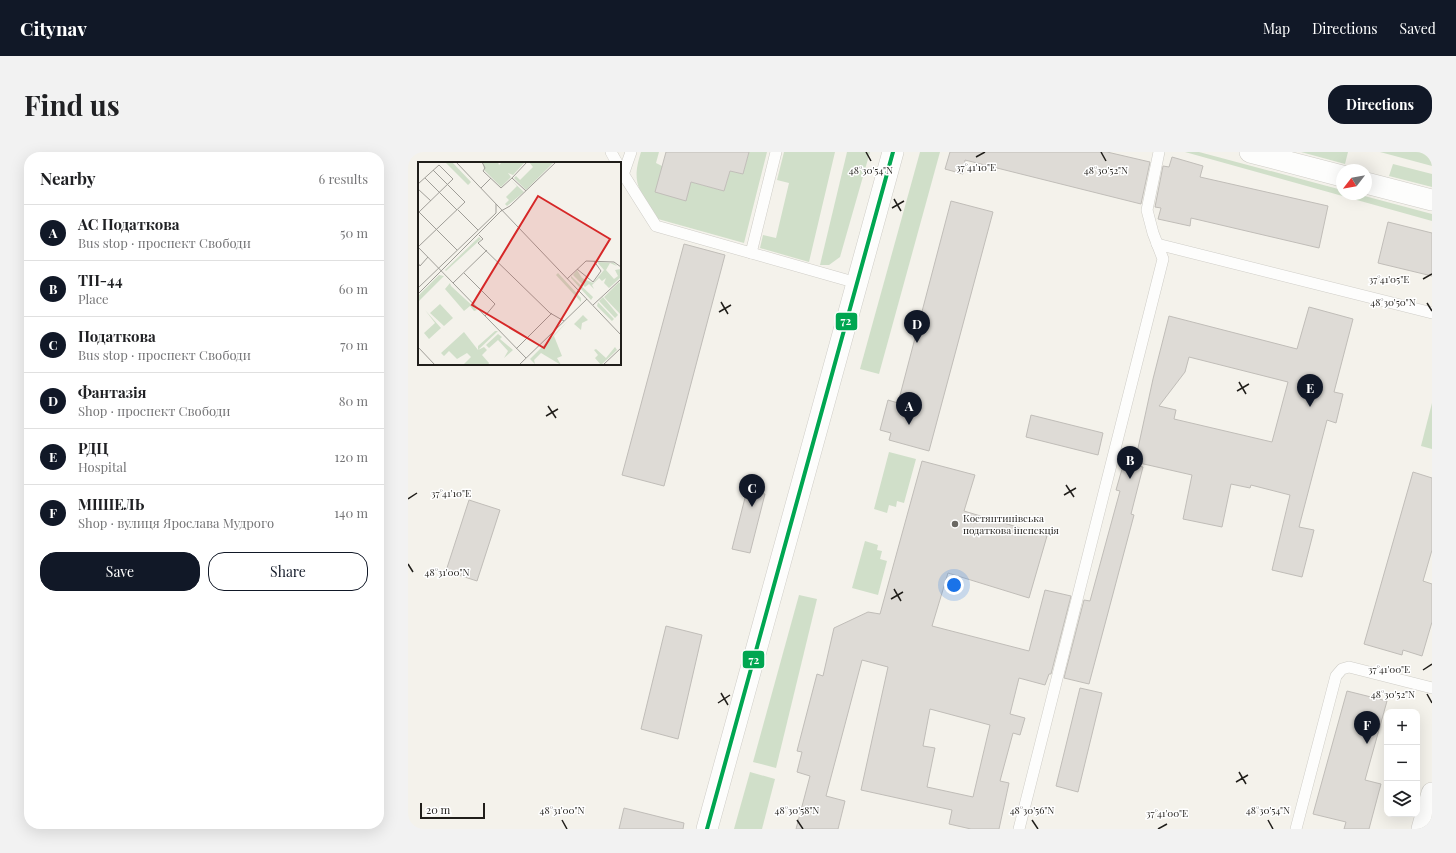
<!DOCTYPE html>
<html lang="en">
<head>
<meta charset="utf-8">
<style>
  :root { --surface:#fff; --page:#f2f2f2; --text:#202124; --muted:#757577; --line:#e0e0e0; --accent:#111827 }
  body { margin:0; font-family:"Playfair Display",serif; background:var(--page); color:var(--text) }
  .controls { position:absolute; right:12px; bottom:12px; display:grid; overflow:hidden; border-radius:8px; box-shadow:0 4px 16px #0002 }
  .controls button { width:36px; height:36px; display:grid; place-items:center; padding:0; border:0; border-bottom:1px solid var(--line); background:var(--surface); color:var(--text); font:20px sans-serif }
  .compass { position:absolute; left:928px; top:12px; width:36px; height:36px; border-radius:50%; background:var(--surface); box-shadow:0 4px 16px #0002; rotate:239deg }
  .scale { position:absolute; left:12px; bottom:10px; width:65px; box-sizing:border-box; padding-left:4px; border:2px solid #201e1a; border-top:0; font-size:11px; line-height:14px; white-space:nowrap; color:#201e1a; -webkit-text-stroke:3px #fff; paint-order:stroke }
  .you { position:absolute; left:546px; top:433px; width:14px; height:14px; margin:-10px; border:3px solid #fff; border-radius:50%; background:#1a73e8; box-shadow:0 0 0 6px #1a73e833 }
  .badge { display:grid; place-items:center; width:26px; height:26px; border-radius:50%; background:var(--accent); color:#fff; font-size:13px; font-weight:700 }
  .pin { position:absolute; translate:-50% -33px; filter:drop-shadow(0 1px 2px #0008) }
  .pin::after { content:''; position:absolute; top:21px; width:14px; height:12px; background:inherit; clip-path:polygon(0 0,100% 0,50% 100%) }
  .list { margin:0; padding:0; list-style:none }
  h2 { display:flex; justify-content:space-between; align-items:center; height:52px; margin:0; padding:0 16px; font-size:17px }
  h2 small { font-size:13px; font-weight:400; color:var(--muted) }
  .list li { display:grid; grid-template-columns:26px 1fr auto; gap:12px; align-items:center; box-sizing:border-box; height:56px; padding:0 16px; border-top:1px solid var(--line) }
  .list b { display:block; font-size:15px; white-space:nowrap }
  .list p { margin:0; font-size:13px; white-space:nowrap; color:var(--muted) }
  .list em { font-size:13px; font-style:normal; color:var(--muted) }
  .actions { display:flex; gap:8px; padding:12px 16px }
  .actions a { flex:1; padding:9px 0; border:1px solid var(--accent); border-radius:16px; text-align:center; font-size:14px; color:var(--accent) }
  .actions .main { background:var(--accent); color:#fff }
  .icon { flex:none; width:22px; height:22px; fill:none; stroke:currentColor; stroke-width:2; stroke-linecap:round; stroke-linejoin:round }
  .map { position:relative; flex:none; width:1024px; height:677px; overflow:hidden; border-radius:16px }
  header { display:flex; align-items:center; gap:24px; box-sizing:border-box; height:56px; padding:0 20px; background:var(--accent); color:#fff }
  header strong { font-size:19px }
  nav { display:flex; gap:22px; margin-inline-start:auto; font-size:14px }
  .intro { display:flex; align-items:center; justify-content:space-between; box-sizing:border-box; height:96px; padding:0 24px }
  h1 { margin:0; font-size:28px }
  .button { padding:10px 18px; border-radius:16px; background:var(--accent); color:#fff; font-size:14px; font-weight:700 }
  main { display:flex; gap:24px; padding:0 24px }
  aside { flex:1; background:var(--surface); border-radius:16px; box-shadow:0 4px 16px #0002 }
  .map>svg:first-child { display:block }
  .green { fill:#d0dfc9 }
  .building { fill:#dedbd6; stroke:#c0bdb8; fill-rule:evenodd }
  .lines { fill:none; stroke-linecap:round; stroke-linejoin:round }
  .lane-casing { stroke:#cfcdc7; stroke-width:12 }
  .street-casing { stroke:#cfcdc7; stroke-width:22 }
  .lane { stroke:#fdfdfc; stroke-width:11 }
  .street { stroke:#fdfdfc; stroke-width:21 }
  .bus-1-casing { stroke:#fff; stroke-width:7 }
  .bus-1 { stroke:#00a651; stroke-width:4 }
  .ticks { fill:none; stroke:#201e1a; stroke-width:1.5 }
  .poi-dot { fill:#6a6863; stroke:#fff; stroke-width:1.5 }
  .labels { text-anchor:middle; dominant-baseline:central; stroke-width:3; stroke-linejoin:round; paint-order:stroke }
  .poi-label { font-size:10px; fill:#201e1a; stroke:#fff; text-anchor:start }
  .inset-road { fill:none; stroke:#9f9d97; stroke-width:1 }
  .view { fill:#d62828; fill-opacity:0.15; stroke:#d62828; stroke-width:2 }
  .inset-edge { fill:none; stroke:#201e1a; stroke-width:2 }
  .ticks-label { font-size:10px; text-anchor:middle; fill:#201e1a; stroke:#fff; stroke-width:3; stroke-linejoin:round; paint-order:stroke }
  .line-badge { stroke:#fff; stroke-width:1.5 }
  .badge-label { font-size:11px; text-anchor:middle; font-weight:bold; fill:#fff }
</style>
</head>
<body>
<header>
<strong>Citynav</strong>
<nav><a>Map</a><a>Directions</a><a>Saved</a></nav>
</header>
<div class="intro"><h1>Find us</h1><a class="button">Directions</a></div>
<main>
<aside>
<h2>Nearby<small>6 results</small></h2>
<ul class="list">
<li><span class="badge">A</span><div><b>АС Податкова</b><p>Bus stop · проспект Свободи</p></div><em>50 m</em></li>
<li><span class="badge">B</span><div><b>ТП-44</b><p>Place</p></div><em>60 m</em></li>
<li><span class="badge">C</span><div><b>Податкова</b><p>Bus stop · проспект Свободи</p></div><em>70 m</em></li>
<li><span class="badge">D</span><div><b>Фантазія</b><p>Shop · проспект Свободи</p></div><em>80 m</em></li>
<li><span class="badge">E</span><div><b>РДЦ</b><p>Hospital</p></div><em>120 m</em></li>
<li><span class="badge">F</span><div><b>МІШЕЛЬ</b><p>Shop · вулиця Ярослава Мудрого</p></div><em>140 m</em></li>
</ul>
<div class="actions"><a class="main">Save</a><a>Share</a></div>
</aside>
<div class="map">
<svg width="1024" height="677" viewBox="0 0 1024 677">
  <rect width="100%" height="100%" fill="#f4f2eb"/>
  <g class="green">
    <path d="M233,0H251L248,11L254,14L278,48L283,30L316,39L322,19L335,22L341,0H359L336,91L250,67C233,39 222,34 233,0Z"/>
    <path d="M376,0H427L401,110L352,96L355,83L368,86L381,31L369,28Z"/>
    <path d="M439,0H462L432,105L421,113H412Z"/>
    <path d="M512,0H532L471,222L452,217Z"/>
    <path d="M777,0H791L934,38V42H949L1024,62V69Z"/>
    <path d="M893,0H940L937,12Z"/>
    <path d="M972,0H1024V14Z"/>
    <path d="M985,12L1024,22V35L981,24Z"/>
    <path d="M1024,251V297L1013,294Z"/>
    <path d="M481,300L508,307L496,351L489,349L488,355L481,353L479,361L466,357Z"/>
    <path d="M457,389L470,393L469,398L474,399L472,407L479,409L470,443L444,436Z"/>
    <path d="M391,443L409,447L368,616L345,610Z"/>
    <path d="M342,620L367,627L354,677H326Z"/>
  </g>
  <g class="building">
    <path d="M258,0H341L335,22L322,19L316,39L283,30L278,49L247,40Z"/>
    <path d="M542,0H699L742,10L733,52L557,8L555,22L537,17Z"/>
    <path d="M764,5L795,14L792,25L920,54L911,96L783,66L782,74L750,67L753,56L747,55L755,14L761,15Z"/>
    <path d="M543,49L585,60L521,299L481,288L483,281L472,278L480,248L490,251Z"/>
    <path d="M980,70L1024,81V124L970,111Z"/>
    <path d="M276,92L317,103L256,334L214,323Z"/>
    <path d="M901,155L945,167L926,240L935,242L928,271L919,268L891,375L906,378L894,425L864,418L882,343L843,333L842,336L823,332L814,375L775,367L784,323L727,310L745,227L761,164L889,197ZM781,205L880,230L864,290L766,267L768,258L751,254L777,220Z"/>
    <path d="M623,263L695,281L690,303L618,285Z"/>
    <path d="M514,309L567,323L556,359L639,384L621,446L540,421L524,474L621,499L637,438L663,444L643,522H641L637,533L611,526L602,562L617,566L612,583L605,581L592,629L601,631L591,677H563L541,672L544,658L453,638L480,515L454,508L418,644L437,649L430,677H388L402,624L389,620L394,600L389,599L409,522L415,524L426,476L460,460L472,462ZM522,557L582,573L565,645L519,635L527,596L515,594Z"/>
    <path d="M716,310L735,315L723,362L726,363L681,532L656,526L676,448L682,449L712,339L708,338Z"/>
    <path d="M1005,320L1024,326V398L1015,429L1024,432V470L1014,504L995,498L994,503L956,492Z"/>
    <path d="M339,338L357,342L342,401L324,397Z"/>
    <path d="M61,348L92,358L69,429L38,419Z"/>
    <path d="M258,474L294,483L270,587L233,577Z"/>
    <path d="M672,536L694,541L670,640L648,634Z"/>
    <path d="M939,539L979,549L957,628L973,632L961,677H936L938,670L905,662Z"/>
    <path d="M216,656L276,671L275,677H211Z"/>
  </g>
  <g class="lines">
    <defs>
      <g id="lane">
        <path d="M203,0L209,11"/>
        <path d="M212,17L248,74L449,131"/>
        <path d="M215,23L223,0"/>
        <path d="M749,92L1024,161"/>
        <path d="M343,101L368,0"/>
        <path d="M611,677L755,107L745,81L739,58L751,0"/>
        <path d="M888,677L928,524L934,517L941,515L1024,536"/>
      </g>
      <g id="street">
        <path d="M842,0L934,24"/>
        <path d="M958,31L1024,48"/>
        <path d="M299,677L485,0"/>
        <path d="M1014,677L1024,641"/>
      </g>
    </defs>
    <use href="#lane" class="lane-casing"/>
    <use href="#street" class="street-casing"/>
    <use href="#lane" class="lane"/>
    <use href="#street" class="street"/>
    <defs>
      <path id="bus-1" d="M299,677L485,0"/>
    </defs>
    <use href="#bus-1" class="bus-1-casing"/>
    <use href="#bus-1" class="bus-1"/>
  </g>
  <path class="ticks" d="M458,0L463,9M693,0L698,9M568,5L577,0M486,47L493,59M484,56L496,49M1015,127L1024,122M313,150L320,162M1019,151L1024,159M311,160L323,153M831,230L838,242M829,239L841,232M140,254L148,266M138,264L150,257M658,333L666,345M656,343L668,336M0,347L9,341M0,412L5,420M486,437L493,449M483,447L495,440M1015,518L1024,512M313,541L320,553M1019,542L1024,551M310,551L322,543M831,620L838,632M828,630L840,623M154,668L159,677M389,668L395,677M624,668L630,677M860,668L865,677M750,677L759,672"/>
  <circle class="poi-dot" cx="547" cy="372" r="4"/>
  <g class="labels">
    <g class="poi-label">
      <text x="555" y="366">Костянтинівська<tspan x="555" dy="12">податкова інспекція</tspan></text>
    </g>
  </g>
  <g transform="translate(10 10)">
    <rect width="203" height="203" fill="#f4f2eb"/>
    <path d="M27,0H34L53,20L50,23ZM65,0H80L81,3L84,0H107L95,13L90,11L93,15L83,25L66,8ZM111,0H136L108,28L96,16L98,14L102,18L115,5ZM93,18L106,30L89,44L87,42L91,38L88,35L99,24ZM61,75L63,77L28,109L27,108ZM179,100L196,101L199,104L192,101L188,108L196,117L200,114L197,108L203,107L202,116L191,126L186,121L188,116L184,119L181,116L174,123L176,127L171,122L167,125L155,113L159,108L164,116L175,121L186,108ZM140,111L163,136V140L138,113ZM21,113L26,114L0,140V134ZM153,114L175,135L173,138L153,116ZM201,120L203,123V153L186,135ZM32,121L33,124L59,148L56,149L52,144L46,149L27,127ZM185,135L200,153L197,156L181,139ZM180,140L196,157L194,159L179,144ZM22,142L35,156L26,164L12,151ZM7,148L23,166L11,177L6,171L17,161ZM165,153L170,158L164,161L163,168L156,162ZM150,159L136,174L144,194L139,196L143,203L123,191L116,198L117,202L112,197ZM77,169H80L60,188L66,185L69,188L64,193L71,201L70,203H45L53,195L49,191L39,197L31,189L26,194L23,191L46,170L60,188V184ZM80,172L84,175L82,177L95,188L86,196L90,189L80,178L71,186L68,183ZM197,185L199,188L183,203L177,196L180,193L176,188L178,187L188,196Z" fill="#d0dfc9"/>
    <path class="inset-road" d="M38,0L203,173M64,0L67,6L65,9L83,26L94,16M7,16L39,48M0,22L21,3L35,17L0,51M63,26L73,16M0,27L13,39M108,29L94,16L109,0M40,48L60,68M83,49L92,44L138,0M1,50L39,88M61,73L65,77L60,81L132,151L146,159M0,85L108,196M0,85L47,40L15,8M0,101L2,104L10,95M159,107L175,120L183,109L176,99M46,111L77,142L67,154M149,117L168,99L196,100L203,105M35,121L69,88M0,126L78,51V42M0,132L84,48M175,143L202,118L203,120M0,185L17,203M98,187L134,151M101,203L169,137M185,203L203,186"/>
    <path class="view" d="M120,34L192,77L126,186L54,143Z"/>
    <rect width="203" height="203" class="inset-edge"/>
  </g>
  <g class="ticks-label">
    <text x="568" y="19">37°41'10"E</text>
    <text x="463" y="22">48°30'54"N</text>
    <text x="698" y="22">48°30'52"N</text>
    <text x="981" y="131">37°41'05"E</text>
    <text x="985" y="154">48°30'50"N</text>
    <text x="43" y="345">37°41'10"E</text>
    <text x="39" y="424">48°31'00"N</text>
    <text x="981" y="521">37°41'00"E</text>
    <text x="985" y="546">48°30'52"N</text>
    <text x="154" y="662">48°31'00"N</text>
    <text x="389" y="662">48°30'58"N</text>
    <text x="624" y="662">48°30'56"N</text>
    <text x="860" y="662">48°30'54"N</text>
    <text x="759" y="665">37°41'00"E</text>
  </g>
  <g class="line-badge">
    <rect x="427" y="160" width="23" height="19" rx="4" fill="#00a651"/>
    <rect x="334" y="498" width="23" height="19" rx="4" fill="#00a651"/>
  </g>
  <g class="badge-label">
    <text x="438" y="173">72</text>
    <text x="346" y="512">72</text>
  </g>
</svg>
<div class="controls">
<button>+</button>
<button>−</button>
<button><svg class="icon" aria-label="layers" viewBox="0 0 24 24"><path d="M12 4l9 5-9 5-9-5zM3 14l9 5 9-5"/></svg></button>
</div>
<svg class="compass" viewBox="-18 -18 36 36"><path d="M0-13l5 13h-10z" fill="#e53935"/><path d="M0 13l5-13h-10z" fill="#757577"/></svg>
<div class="scale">20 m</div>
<div class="you"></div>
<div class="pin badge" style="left:501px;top:273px">A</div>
<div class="pin badge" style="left:722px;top:327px">B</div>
<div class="pin badge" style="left:344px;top:355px">C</div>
<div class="pin badge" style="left:509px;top:191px">D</div>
<div class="pin badge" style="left:902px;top:255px">E</div>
<div class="pin badge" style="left:959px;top:592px">F</div>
</div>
</main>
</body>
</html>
